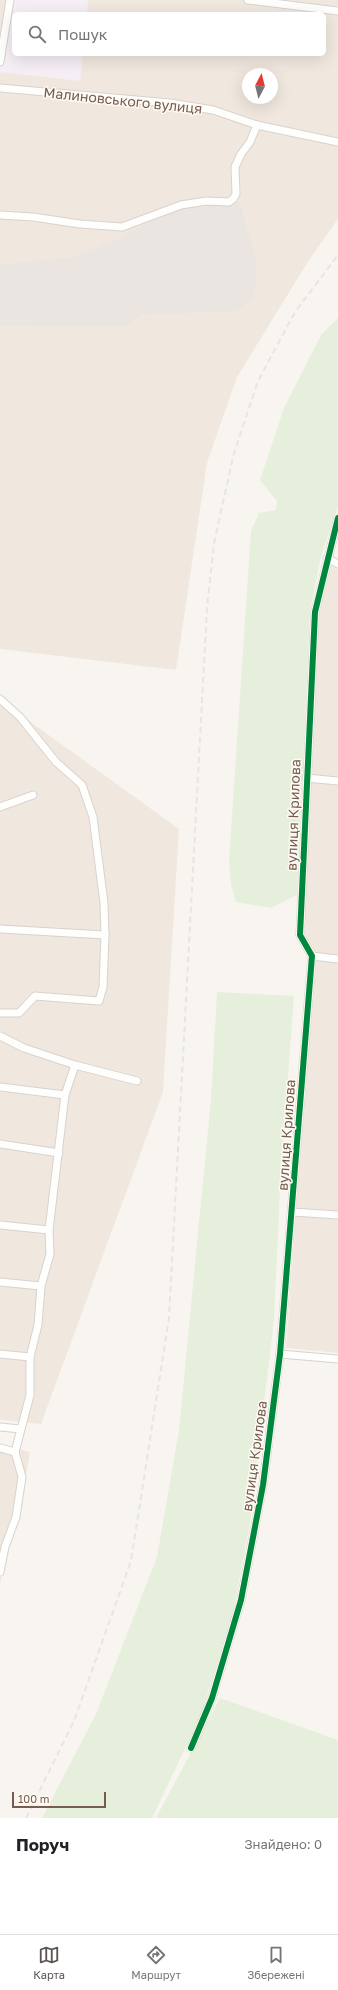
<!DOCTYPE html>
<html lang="uk">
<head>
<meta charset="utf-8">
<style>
  :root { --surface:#fff; --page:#f2f2f2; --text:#202124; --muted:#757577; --line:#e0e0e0; --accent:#5b5451 }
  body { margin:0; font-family:"Golos Text",sans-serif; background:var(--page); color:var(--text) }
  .compass { position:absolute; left:242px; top:68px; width:36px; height:36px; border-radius:50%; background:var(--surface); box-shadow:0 4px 16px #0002; rotate:7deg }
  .scale { position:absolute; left:12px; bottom:10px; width:94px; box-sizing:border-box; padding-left:4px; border:2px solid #765d50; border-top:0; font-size:11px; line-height:14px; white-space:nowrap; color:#765d50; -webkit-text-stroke:3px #fefaf4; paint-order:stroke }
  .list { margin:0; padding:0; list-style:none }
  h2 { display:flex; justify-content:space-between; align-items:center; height:52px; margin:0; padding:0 16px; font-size:17px }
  h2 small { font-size:13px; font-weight:400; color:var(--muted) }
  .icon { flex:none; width:22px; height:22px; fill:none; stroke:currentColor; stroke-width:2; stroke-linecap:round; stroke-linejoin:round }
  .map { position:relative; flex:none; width:338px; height:1818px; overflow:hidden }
  .search { position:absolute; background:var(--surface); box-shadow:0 4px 16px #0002; left:12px; right:12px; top:12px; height:44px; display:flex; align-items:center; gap:10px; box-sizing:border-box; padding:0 14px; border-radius:6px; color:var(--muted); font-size:15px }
  .sheet { height:116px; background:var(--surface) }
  nav { display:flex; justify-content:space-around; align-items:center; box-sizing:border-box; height:56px; border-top:1px solid var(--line); background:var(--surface); font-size:11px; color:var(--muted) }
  nav a { display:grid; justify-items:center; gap:2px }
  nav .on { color:var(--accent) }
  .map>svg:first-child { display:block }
  .residential { fill:#f0e8df; fill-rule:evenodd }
  .industrial { fill:#ebe5e1 }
  .education { fill:#f5eef5 }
  .green { fill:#e6eedc }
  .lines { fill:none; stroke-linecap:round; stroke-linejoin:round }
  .minor-casing { stroke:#d8d2ce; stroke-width:9 }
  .minor { stroke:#fefefd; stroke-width:7 }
  .rail { stroke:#e6e4e6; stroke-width:2; stroke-dasharray:6 4; stroke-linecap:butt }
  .cycleway-casing { stroke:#fefaf4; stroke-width:8 }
  .cycleway { stroke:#00873e; stroke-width:6 }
  .labels { text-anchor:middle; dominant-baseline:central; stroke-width:3; stroke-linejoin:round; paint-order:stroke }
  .street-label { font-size:14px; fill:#765d50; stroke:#fefaf4 }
</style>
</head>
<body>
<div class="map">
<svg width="338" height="1818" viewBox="0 0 338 1818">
  <rect width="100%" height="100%" fill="#f8f5f0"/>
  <g class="residential">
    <path d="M0,0H338V219L309,260L237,377L207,463L176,670L0,649ZM14,14H324V54H14ZM248,74H272V98H248Z"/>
    <path d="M330,566L338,570V1353L286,1348L315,954L304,934L319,613Z"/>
    <path d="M0,700L179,829L163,1092L41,1424L0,1420Z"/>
    <path d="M0,1444L30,1452L18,1521L7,1548L0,1585Z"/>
  </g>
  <path class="industrial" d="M240,202L256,261L255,299L236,311L142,315L124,327L0,325V265L73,257L129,234L170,210Z"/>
  <path class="education" d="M10,0H88L87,14H14V54H83L80,81L0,72V61Z"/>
  <g class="green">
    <path d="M338,318V506L321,556L310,611L297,895L271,908L236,902L231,885L229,861L251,531L259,513L276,510L277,501L260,480L284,408L321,335Z"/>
    <path d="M217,992L294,996L281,1168L274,1319L250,1523L233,1613L201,1715L152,1818H42L96,1714L157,1557L179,1430L211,1099Z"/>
    <path d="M220,1698L338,1740V1818H156Z"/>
  </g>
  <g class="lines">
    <defs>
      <g id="minor">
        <path d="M248,0L338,11"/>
        <path d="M0,62L10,0"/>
        <path d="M0,88L170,103L213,110L257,125L338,142"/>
        <path d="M0,215L33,217L80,224L122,227L181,205L206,201L229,202L233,199L236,194L235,167L241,154L250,142L257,125"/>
        <path d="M327,558L338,564"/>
        <path d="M0,699L20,717L56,762L82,785L93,817L104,903L105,935L103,987L99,1001L35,996L19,1013H0"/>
        <path d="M306,778L338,781"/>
        <path d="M0,807L33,795"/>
        <path d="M0,929L105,935"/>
        <path d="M312,956L338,959"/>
        <path d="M0,1036L24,1048L75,1065L137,1081"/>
        <path d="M0,1087L65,1095"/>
        <path d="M0,1144L59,1153"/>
        <path d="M292,1212L338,1215"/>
        <path d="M0,1225L49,1230"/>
        <path d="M0,1282L41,1286"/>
        <path d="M0,1354L30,1357"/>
        <path d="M280,1354L338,1359"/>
        <path d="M0,1427L20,1429"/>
        <path d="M0,1448L15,1452"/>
        <path d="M0,1572L5,1547L16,1517L22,1477L15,1452L30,1395V1357L38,1325L41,1286L50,1254L49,1230L65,1095L75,1065"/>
        <path d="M191,1748L212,1698L241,1600L263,1485L280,1354L312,956L300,935L315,612L338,518"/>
      </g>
    </defs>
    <use href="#minor" class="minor-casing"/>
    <use href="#minor" class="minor"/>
    <path class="rail" d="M26,1818L74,1721L131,1561L169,1318L207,608L214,543L234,453L258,381L295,312L338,255"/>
    <defs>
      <path id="cycleway" d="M191,1748L212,1698L241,1600L263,1485L280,1354L312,956L300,935L315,612L338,518"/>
    </defs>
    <use href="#cycleway" class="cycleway-casing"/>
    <use href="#cycleway" class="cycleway"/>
  </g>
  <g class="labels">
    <g class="street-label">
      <text transform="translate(123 100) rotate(6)">Малиновського вулиця</text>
      <text transform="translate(293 815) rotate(-88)">вулиця Крилова</text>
      <text transform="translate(286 1135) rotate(-86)">вулиця Крилова</text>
      <text transform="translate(254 1456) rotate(-82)">вулиця Крилова</text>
    </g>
  </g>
</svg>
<svg class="compass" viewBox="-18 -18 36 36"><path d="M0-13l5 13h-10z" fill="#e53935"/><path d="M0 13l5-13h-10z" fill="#757577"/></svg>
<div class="scale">100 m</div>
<div class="search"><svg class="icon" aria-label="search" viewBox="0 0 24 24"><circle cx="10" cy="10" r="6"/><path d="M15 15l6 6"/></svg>Пошук</div>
</div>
<section class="sheet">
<h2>Поруч<small>Знайдено: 0</small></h2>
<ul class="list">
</ul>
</section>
<nav>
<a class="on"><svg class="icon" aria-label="map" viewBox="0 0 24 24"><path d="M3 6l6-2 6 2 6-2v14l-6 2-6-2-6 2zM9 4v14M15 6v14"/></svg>Карта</a>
<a><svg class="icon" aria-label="directions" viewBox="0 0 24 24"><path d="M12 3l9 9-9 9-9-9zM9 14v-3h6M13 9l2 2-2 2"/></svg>Маршрут</a>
<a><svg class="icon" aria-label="saved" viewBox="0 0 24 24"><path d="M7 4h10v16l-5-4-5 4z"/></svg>Збережені</a>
</nav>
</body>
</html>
